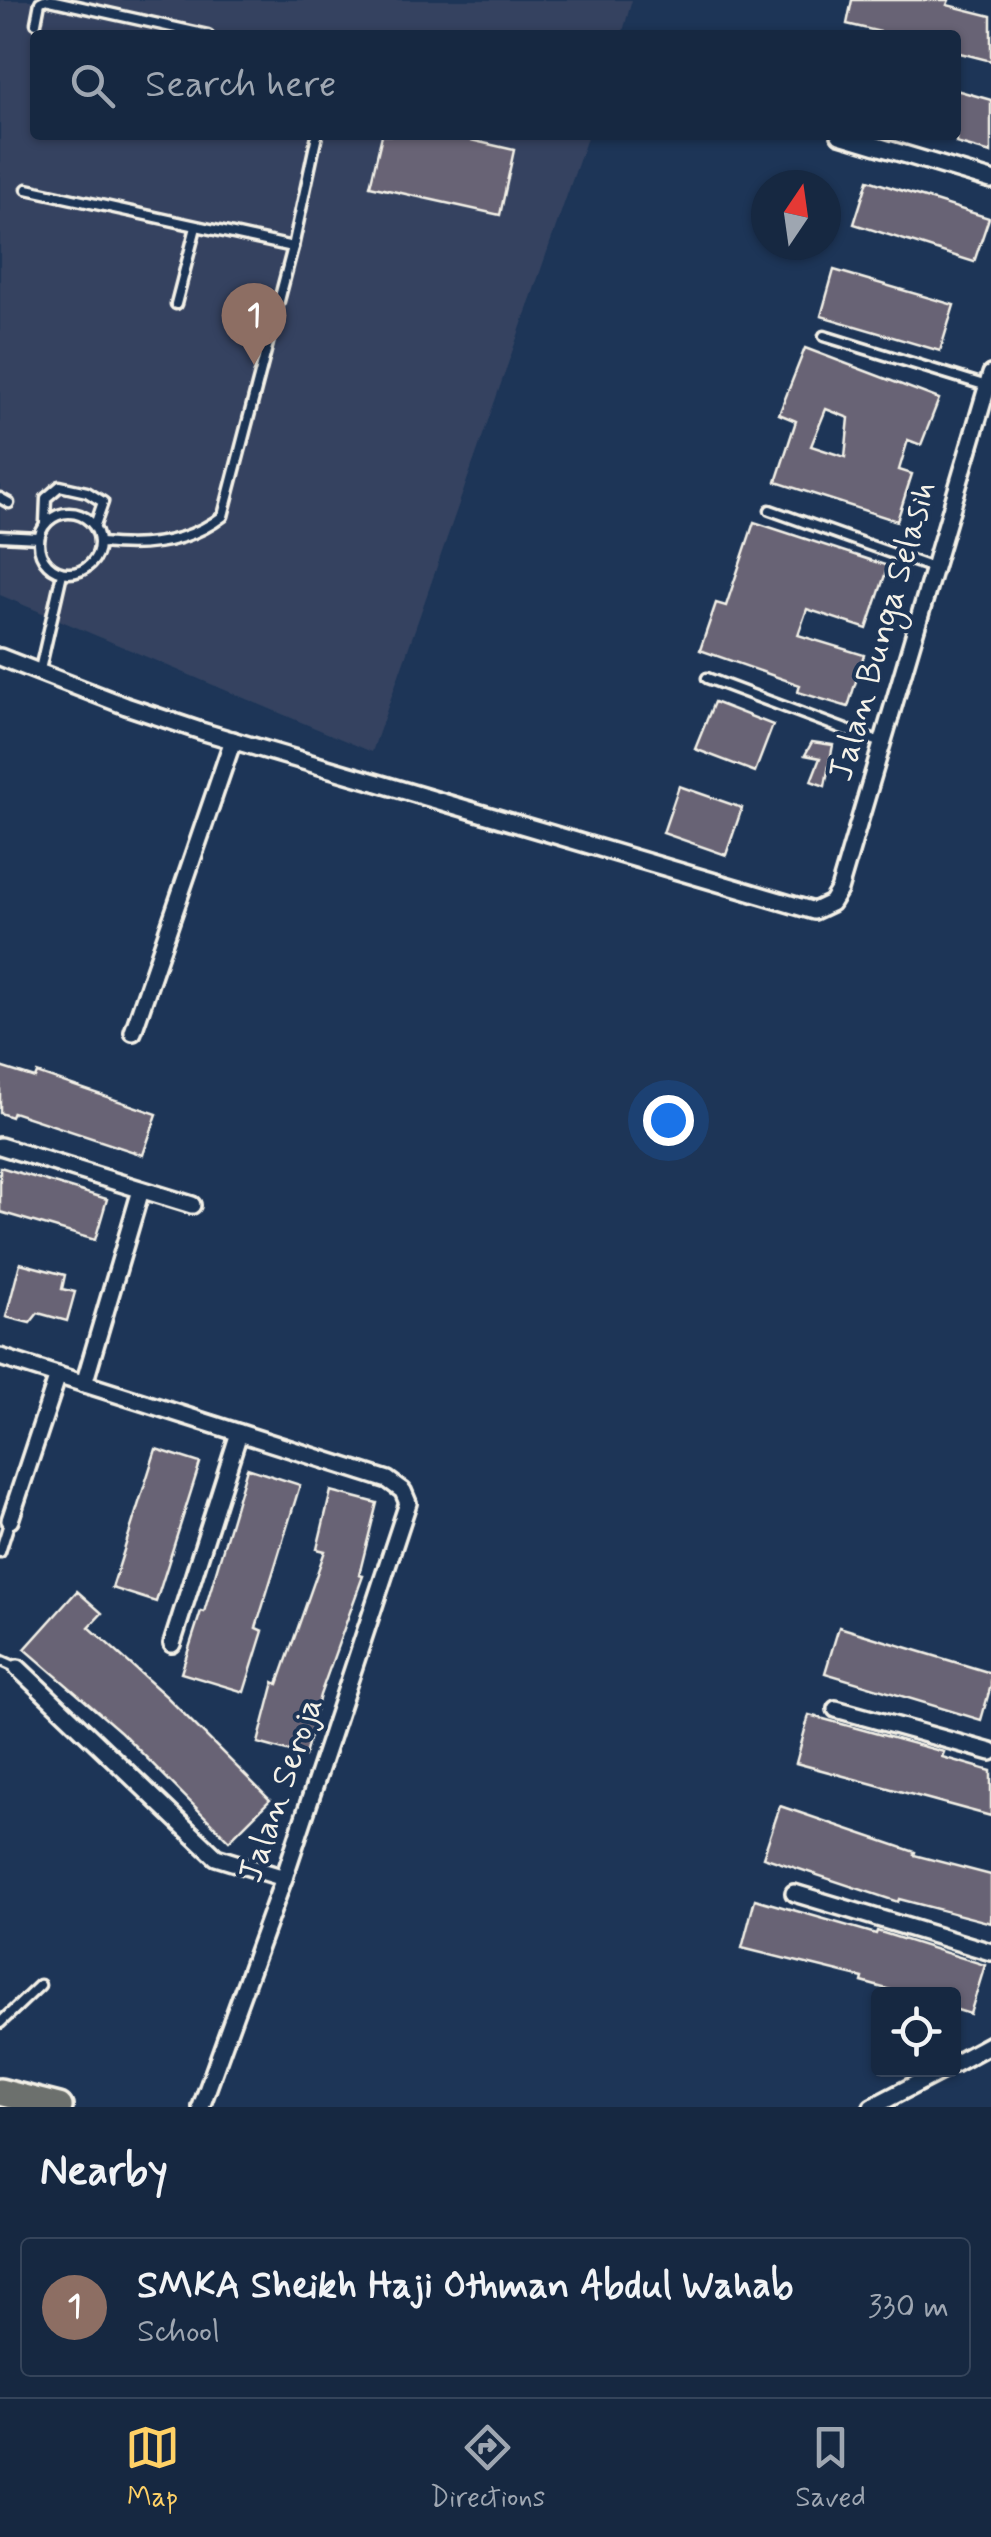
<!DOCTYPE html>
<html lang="en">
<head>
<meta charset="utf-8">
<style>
  :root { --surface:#162841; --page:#1f3048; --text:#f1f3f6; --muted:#9ea6b1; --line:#35445a; --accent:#ffd166 }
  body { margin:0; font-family:Mynerve,sans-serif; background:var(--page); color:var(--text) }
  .controls { position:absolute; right:30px; bottom:30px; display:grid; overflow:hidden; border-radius:10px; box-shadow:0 2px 8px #0004 }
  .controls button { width:90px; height:90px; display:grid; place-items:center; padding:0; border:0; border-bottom:2px solid var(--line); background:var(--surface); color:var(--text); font:50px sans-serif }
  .compass { position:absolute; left:751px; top:170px; width:90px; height:90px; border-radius:50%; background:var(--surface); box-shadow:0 2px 8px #0004; rotate:13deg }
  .you { position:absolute; left:668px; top:1120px; width:35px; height:35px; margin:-25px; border:8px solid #fff; border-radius:50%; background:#1a73e8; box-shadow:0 0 0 15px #1a73e833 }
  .badge { display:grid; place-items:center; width:65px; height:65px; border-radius:50%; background:var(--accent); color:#fff; font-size:32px; font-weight:700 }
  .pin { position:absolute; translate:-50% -82px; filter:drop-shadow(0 2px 5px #0008) }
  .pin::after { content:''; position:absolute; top:52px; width:35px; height:30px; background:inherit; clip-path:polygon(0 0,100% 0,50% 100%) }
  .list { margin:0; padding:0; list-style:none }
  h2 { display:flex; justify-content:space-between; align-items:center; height:130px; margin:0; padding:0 40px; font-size:42px }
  h2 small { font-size:32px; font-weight:400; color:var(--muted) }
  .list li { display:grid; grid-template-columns:65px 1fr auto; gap:30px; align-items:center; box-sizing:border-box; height:140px; margin:0 20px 20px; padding:0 20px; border:2px solid var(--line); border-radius:10px }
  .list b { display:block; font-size:38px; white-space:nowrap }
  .list p { margin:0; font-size:32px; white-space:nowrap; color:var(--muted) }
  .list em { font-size:32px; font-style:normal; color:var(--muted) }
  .icon { flex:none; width:55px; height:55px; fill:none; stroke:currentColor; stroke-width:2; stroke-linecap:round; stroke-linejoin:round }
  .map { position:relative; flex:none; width:991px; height:2107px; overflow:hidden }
  .search { position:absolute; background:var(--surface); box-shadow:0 2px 8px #0004; left:30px; right:30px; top:30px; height:110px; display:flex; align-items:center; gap:25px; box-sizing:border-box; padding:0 35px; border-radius:10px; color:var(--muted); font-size:38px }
  .sheet { height:290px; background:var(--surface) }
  nav { display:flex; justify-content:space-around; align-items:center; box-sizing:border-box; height:140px; border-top:2px solid var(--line); background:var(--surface); font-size:28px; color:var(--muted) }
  nav a { display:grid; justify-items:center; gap:5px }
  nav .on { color:var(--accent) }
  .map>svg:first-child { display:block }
  .built { fill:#344360 }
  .building { fill:#686474; stroke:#f4f1e8; stroke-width:2.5; fill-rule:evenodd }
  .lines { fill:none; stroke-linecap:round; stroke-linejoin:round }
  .lane-casing { stroke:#f4f1e8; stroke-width:15 }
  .street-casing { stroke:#f4f1e8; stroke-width:22 }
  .primary-casing { stroke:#f4f1e8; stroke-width:32 }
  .lane { stroke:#1d3557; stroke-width:8 }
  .street { stroke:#1d3557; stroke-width:15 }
  .primary { stroke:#6c706d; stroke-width:25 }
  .labels { text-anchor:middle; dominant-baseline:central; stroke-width:8; stroke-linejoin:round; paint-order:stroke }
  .street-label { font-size:35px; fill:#f4f1e8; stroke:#1d3557 }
</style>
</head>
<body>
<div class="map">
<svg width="991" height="2107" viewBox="0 0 991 2107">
  <rect width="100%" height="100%" fill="#1d3557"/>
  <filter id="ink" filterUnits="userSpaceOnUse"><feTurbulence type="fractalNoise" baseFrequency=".01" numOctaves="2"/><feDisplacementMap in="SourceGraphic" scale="20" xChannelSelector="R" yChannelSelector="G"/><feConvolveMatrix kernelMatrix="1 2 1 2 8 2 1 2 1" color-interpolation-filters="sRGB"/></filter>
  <g filter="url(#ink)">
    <path class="built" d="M0,0H632L622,35H35V135H588L372,752L0,595Z"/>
    <g class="building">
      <path d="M852,0H949L947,5L991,16V61L956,52V35H893L847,24Z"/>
      <path d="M956,90L991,100V153L956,143Z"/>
      <path d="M382,135H449L514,150L500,215L370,186Z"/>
      <path d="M868,180L989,218L974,262L854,224Z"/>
      <path d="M834,270L954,305L940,351L821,316Z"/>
      <path d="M805,348L939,399L921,445L908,440L899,470L912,474L897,521L776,482L796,421L779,414ZM826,409L849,418L845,457L811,446Z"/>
      <path d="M754,522L888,566L867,629L807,609L798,635L864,655L848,707L798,692L800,685L700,650L716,603L726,606Z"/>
      <path d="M714,702L773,725L755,772L695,749Z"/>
      <path d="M812,742L833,745L825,786L811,781L820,758L805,755Z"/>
      <path d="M679,786L742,808L726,855L663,833Z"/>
      <path d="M0,1067L35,1078L37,1073L157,1114L143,1155L13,1112L11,1117L0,1113Z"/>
      <path d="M0,1167L107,1199L95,1240L0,1212Z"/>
      <path d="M20,1263L65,1275L62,1289L75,1292L67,1321L38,1313L30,1323L6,1317Z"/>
      <path d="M156,1449L200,1463L156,1602L112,1588Z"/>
      <path d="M247,1468L300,1485L256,1628L263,1631L244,1692L181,1673L201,1611L204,1612Z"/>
      <path d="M331,1491L377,1503L359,1575L363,1576L320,1695L305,1756L258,1743L274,1682L278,1684L325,1551L317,1549Z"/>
      <path d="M77,1591L102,1613L89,1627L167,1697L270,1800L229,1841L121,1732L25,1649Z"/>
      <path d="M839,1627L991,1673V1685L981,1720L825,1673Z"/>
      <path d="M809,1715L944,1752L942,1757L991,1771V1816L796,1763Z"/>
      <path d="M780,1806L915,1852L914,1855L991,1875V1923L899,1899L898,1902L763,1857Z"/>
      <path d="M755,1899L876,1934L877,1931L985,1965L970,2014L954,2009V1994H905L862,1982L863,1978L742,1948Z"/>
    </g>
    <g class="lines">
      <defs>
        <g id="lane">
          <path d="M50,0L208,35"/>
          <path d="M36,23L40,2L44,0"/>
          <path d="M27,189L293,247"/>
          <path d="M176,304L196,227"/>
          <path d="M824,336L987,386"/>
          <path d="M0,498L9,503"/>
          <path d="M770,510L933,568"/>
          <circle cx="69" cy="543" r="30"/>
          <path d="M45,523L46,498L60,486L87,492L103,502L95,525"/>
          <path d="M0,536L39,538"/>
          <path d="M101,543C144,548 187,544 223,516L293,247L317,135"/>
          <path d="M39,674L62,573"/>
          <path d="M707,678L881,743"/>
          <path d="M0,1552L10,1520"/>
          <path d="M0,1660L18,1668"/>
          <path d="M0,2023L40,1985"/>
        </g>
        <g id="street">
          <path d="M840,135L991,180"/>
          <path d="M0,657L126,706L201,731L814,911L831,903L839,890L991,374"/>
          <path d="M133,1032L233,740"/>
          <path d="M0,1146L192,1205"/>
          <path d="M0,1357L388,1480L403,1491L408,1503L284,1878L201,2107"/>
          <path d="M84,1384L141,1190"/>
          <path d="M10,1520L58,1375"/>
          <path d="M172,1644L239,1433"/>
          <path d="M18,1668L216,1857L284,1878"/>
          <path d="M836,1709L991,1752"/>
          <path d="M794,1893L991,1952"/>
          <path d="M954,2064L991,2044"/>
          <path d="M872,2107L943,2070"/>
        </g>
        <path id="primary" d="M0,2092L59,2107"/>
      </defs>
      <use href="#lane" class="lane-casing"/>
      <use href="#street" class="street-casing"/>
      <use href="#primary" class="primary-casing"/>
      <use href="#lane" class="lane"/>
      <use href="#street" class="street"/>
      <use href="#primary" class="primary"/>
    </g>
  </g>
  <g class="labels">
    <g class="street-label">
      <text transform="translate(883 631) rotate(-74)">Jalan Bunga Selasih</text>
      <text transform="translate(281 1790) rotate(-71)">Jalan Seroja</text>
    </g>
  </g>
</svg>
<div class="controls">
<button><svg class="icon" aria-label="locate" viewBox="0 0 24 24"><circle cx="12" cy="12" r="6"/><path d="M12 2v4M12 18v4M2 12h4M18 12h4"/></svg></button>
</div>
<svg class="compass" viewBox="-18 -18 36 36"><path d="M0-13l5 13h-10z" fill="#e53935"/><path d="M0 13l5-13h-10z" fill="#9ea6b1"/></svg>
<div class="you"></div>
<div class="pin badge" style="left:254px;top:365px;background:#8d6e63">1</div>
<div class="search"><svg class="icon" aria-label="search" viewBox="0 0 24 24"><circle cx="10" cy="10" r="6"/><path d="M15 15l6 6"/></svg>Search here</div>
</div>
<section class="sheet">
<h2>Nearby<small></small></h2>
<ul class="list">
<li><span class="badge" style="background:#8d6e63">1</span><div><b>SMKA Sheikh Haji Othman Abdul Wahab</b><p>School</p></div><em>330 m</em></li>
</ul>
</section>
<nav>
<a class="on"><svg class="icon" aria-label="map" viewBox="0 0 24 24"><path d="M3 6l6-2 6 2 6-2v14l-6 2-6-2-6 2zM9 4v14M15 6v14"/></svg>Map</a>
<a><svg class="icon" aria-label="directions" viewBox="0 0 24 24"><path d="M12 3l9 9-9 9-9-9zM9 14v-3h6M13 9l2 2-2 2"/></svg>Directions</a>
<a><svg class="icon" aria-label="saved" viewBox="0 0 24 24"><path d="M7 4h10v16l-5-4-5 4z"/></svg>Saved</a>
</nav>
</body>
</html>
